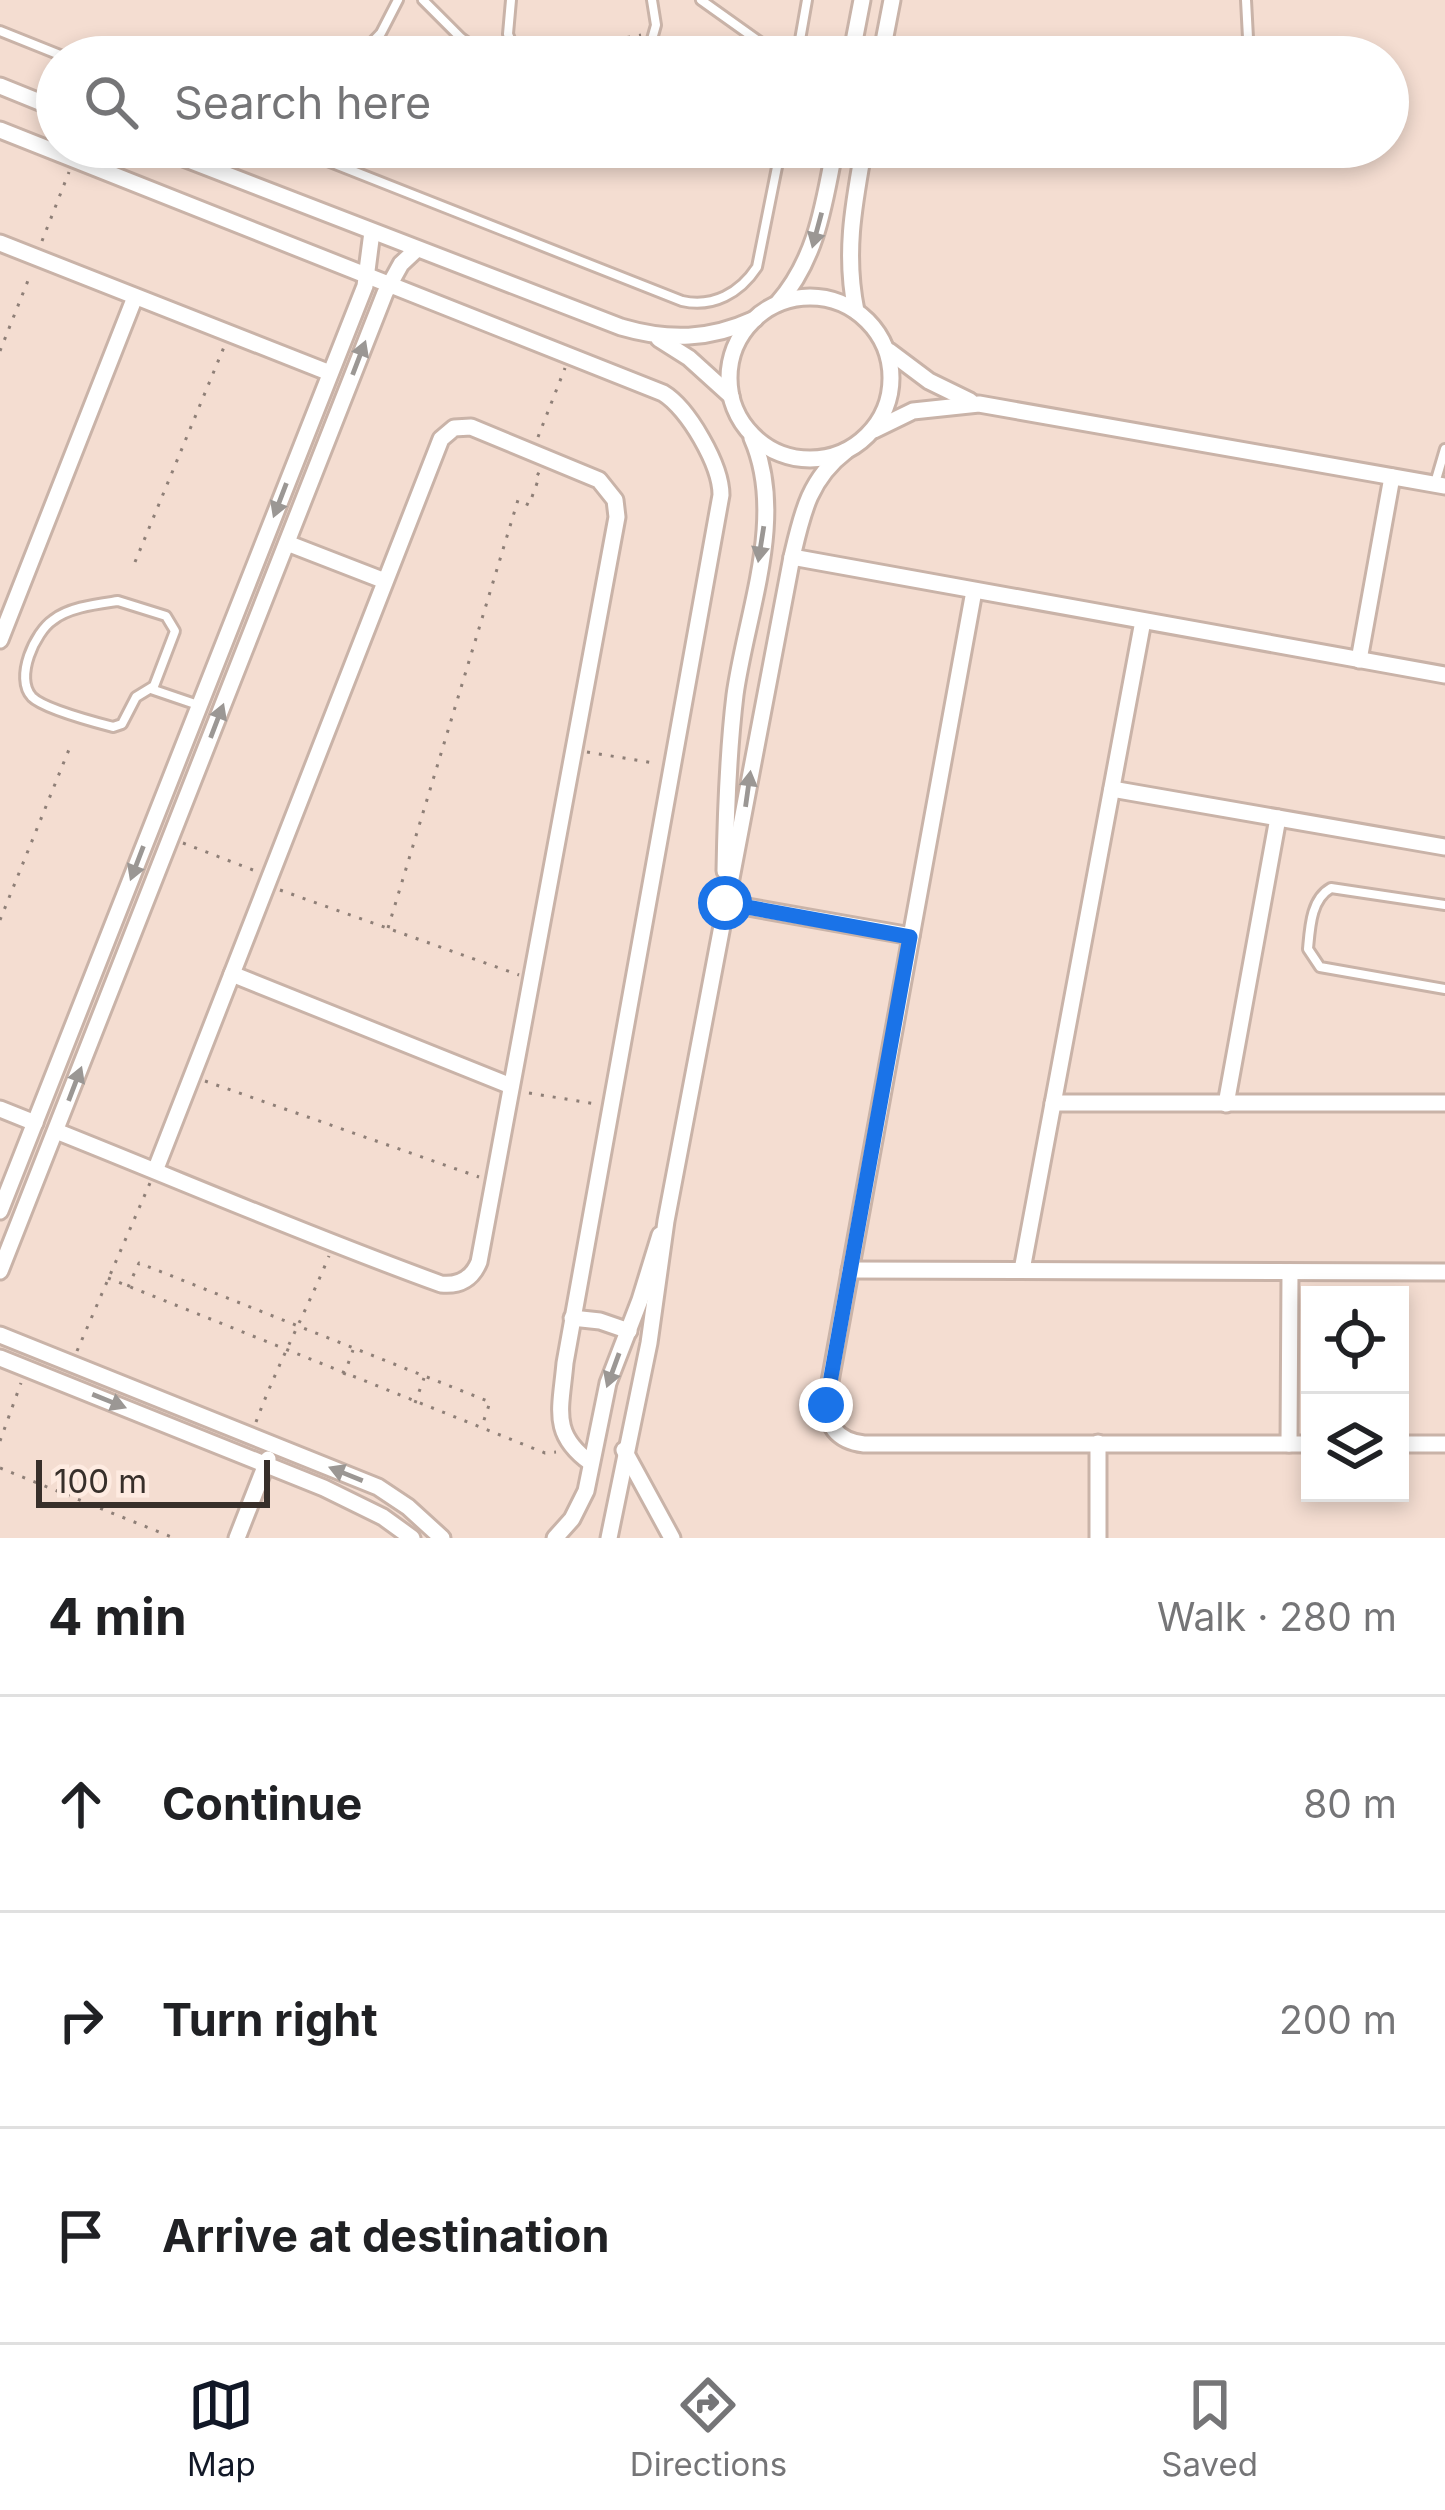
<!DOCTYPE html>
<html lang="en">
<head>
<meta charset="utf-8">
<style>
  :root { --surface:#fff; --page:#f6f6f6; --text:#202124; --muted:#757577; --line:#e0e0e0; --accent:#111827 }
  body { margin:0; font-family:Inter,sans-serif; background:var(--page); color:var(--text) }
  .controls { position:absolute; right:36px; bottom:36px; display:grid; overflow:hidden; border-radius:0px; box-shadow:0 6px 18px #0003 }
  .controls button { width:108px; height:108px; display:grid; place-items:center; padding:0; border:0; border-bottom:3px solid var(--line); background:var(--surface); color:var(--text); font:60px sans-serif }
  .scale { position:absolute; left:36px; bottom:30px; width:234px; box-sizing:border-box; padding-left:12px; border:6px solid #372f2a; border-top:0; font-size:33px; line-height:42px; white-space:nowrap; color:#372f2a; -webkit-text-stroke:9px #feebe1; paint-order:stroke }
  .stop { position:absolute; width:36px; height:36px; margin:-27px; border:9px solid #1a73e8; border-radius:50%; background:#fff }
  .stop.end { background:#1a73e8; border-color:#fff; box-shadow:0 3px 12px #0008 }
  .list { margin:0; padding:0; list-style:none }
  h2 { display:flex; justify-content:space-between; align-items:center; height:156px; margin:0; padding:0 48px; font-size:51px }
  h2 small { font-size:39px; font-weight:400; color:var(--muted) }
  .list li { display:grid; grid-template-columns:78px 1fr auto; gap:36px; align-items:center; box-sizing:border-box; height:216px; padding:0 48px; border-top:3px solid var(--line) }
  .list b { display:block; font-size:45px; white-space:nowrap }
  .list em { font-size:39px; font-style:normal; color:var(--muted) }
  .icon { flex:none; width:66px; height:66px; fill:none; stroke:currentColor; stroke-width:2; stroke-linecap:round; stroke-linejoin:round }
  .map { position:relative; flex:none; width:1445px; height:1538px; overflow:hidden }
  .search { position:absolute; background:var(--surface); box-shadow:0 6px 18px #0003; left:36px; right:36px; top:36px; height:132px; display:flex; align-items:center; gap:30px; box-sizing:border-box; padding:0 42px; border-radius:66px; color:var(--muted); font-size:45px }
  .sheet { height:804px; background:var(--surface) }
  nav { display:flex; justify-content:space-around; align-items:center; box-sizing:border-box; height:168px; border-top:3px solid var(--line); background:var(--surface); font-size:33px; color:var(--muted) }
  nav a { display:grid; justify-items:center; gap:6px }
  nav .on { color:var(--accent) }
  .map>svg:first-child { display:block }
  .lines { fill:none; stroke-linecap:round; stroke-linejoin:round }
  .service-casing { stroke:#c9b3a8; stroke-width:14 }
  .minor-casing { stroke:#c9b3a8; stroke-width:21 }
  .path { stroke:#8e7f77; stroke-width:3; stroke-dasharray:3 9; stroke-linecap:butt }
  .service { stroke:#fff; stroke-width:8 }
  .minor { stroke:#fff; stroke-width:15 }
  .oneway { fill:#9b9794 }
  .route { stroke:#1a73e8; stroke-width:15 }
</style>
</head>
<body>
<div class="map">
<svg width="1445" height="1538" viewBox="0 0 1445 1538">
  <rect width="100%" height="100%" fill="#f4ddd1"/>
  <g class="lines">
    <defs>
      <g id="service">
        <path d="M423,0L461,38L487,57"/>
        <path d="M511,0L508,34L517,57"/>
        <path d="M701,0L781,57"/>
        <path d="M1246,0L1249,57"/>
        <path d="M0,31L65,57"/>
        <path d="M358,57L381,33L398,0"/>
        <path d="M647,57L656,25L652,0"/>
        <path d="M797,57L807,0"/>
        <path d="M292,147L682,301C713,308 740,293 757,267L781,147"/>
        <path d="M578,147L634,155L690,147"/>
        <path d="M1233,161L1236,147"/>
        <path d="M1435,483L1445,449"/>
        <path d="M118,601L166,616L175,631L154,686L136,697L122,724L113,727C94,722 44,709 32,697C14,678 35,632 53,620C69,607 98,604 118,601Z"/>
        <path d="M151,689L198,705"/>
        <path d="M1445,905L1331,888C1311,899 1310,927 1308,949L1320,967L1445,989"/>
      </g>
      <g id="minor">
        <path d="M851,57L862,0"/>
        <path d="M881,57L892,0"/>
        <path d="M0,86L57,109"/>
        <path d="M0,130L663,393C688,408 721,465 721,495L565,1363C561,1409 550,1434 591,1463"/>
        <path d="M155,147L621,327C669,341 709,340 755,319"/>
        <path d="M0,243L330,373"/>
        <circle cx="810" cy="378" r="81"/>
        <path d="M778,303C817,258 824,204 835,147"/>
        <path d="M856,311C844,253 854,203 864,147"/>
        <path d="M659,339L689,358L731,396"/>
        <path d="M889,351L929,381L970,401"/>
        <path d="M874,430L913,411L979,404L1445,486"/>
        <path d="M287,543L385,581"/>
        <path d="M792,557L1445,675"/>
        <path d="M974,591L827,1398C824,1424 837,1441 864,1444H1310"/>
        <path d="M0,640L135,297"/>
        <path d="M1359,660L1392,477"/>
        <path d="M1112,789L1445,847"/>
        <path d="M725,871C726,813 728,753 735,695C746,614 787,517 752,438"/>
        <path d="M725,903L911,936"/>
        <path d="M232,974L511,1086"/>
        <path d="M1053,1103H1445"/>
        <path d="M1226,1104L1278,818"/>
        <path d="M0,1109L35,1123"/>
        <path d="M56,1131C184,1182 311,1237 441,1284C459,1286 472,1279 479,1262L617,517L615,500L599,480L471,427L454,428L441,439L155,1171"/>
        <path d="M0,1211L365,286L372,232"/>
        <path d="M850,1270L1445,1272"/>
        <path d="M1022,1270L1143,621"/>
        <path d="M0,1271L385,293L401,264L417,249"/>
        <path d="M572,1318L600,1321L629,1331"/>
        <path d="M0,1335L378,1487L408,1507L442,1538"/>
        <path d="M0,1358L324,1488L383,1517L412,1538"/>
        <path d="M1289,1444L1290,1272"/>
        <path d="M1400,1444H1445"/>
        <path d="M624,1450L672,1538"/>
        <path d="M237,1538L268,1459"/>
        <path d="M555,1538L572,1519L586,1491L608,1383L640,1300L660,1235"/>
        <path d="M609,1538L649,1343L666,1221L792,557C802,514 809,479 846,451"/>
        <path d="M1098,1538V1443"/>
      </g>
    </defs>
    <use href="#service" class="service-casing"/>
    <use href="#minor" class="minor-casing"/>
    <g class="path">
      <path d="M580,46L641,35"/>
      <path d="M42,241L69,172"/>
      <path d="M0,351L31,273"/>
      <path d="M538,437L565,368"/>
      <path d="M135,562L224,347"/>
      <path d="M587,752L654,763"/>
      <path d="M183,843L253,870"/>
      <path d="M280,890L519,975"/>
      <path d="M0,920L70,747"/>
      <path d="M388,928L518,500L529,505L540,475L533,471"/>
      <path d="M205,1081L479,1177"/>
      <path d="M529,1093L596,1104"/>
      <path d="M108,1278L545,1453L556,1452"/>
      <path d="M128,1287L139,1263L490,1402L482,1426"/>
      <path d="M77,1351L150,1183"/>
      <path d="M344,1375L353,1350"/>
      <path d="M415,1403L424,1378"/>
      <path d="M256,1422C277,1365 306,1312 329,1256"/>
      <path d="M0,1441L21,1383"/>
      <path d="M0,1468L174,1538"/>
    </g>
    <use href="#service" class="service"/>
    <use href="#minor" class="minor"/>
  </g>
  <defs><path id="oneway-solid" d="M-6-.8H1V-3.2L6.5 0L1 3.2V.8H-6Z" transform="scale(3)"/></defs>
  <g class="oneway">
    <use href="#oneway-solid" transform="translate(817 230) rotate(105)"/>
    <use href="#oneway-solid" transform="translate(359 358) rotate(-69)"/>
    <use href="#oneway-solid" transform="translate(280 500) rotate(111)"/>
    <use href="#oneway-solid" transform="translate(761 544) rotate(99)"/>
    <use href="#oneway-solid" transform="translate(217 721) rotate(-69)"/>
    <use href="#oneway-solid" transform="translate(748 789) rotate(-82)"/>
    <use href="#oneway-solid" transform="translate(137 863) rotate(111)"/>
    <use href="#oneway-solid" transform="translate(75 1084) rotate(-69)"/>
    <use href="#oneway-solid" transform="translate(613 1370) rotate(110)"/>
    <use href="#oneway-solid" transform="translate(109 1401) rotate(22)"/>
    <use href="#oneway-solid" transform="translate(346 1474) rotate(-158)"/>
  </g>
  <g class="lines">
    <path class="route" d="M725,903L910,937L826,1405"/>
  </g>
</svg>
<div class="controls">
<button><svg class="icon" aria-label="locate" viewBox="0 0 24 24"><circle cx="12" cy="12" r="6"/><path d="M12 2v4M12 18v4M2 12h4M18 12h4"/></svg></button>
<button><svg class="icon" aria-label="layers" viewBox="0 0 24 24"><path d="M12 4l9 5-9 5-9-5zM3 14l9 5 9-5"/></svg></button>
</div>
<div class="scale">100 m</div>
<div class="stop" style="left:725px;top:903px"></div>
<div class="stop end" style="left:826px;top:1405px"></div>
<div class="search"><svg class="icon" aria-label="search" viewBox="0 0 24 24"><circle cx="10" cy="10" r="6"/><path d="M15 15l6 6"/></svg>Search here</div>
</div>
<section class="sheet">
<h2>4 min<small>Walk · 280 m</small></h2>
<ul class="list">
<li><svg class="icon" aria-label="ahead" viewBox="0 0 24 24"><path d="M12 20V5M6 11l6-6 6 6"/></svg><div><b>Continue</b></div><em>80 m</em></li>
<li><svg class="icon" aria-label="right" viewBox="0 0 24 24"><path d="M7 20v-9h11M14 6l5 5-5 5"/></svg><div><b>Turn right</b></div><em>200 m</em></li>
<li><svg class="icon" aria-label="arrive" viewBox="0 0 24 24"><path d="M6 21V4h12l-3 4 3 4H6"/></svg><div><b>Arrive at destination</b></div></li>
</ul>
</section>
<nav>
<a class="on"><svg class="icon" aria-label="map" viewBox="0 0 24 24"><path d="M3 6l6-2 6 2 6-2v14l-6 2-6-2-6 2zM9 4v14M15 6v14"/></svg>Map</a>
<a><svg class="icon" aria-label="directions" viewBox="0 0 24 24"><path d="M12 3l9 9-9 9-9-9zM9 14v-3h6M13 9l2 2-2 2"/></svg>Directions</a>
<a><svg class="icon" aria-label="saved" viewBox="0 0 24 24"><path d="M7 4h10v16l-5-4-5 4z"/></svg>Saved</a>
</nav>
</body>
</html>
